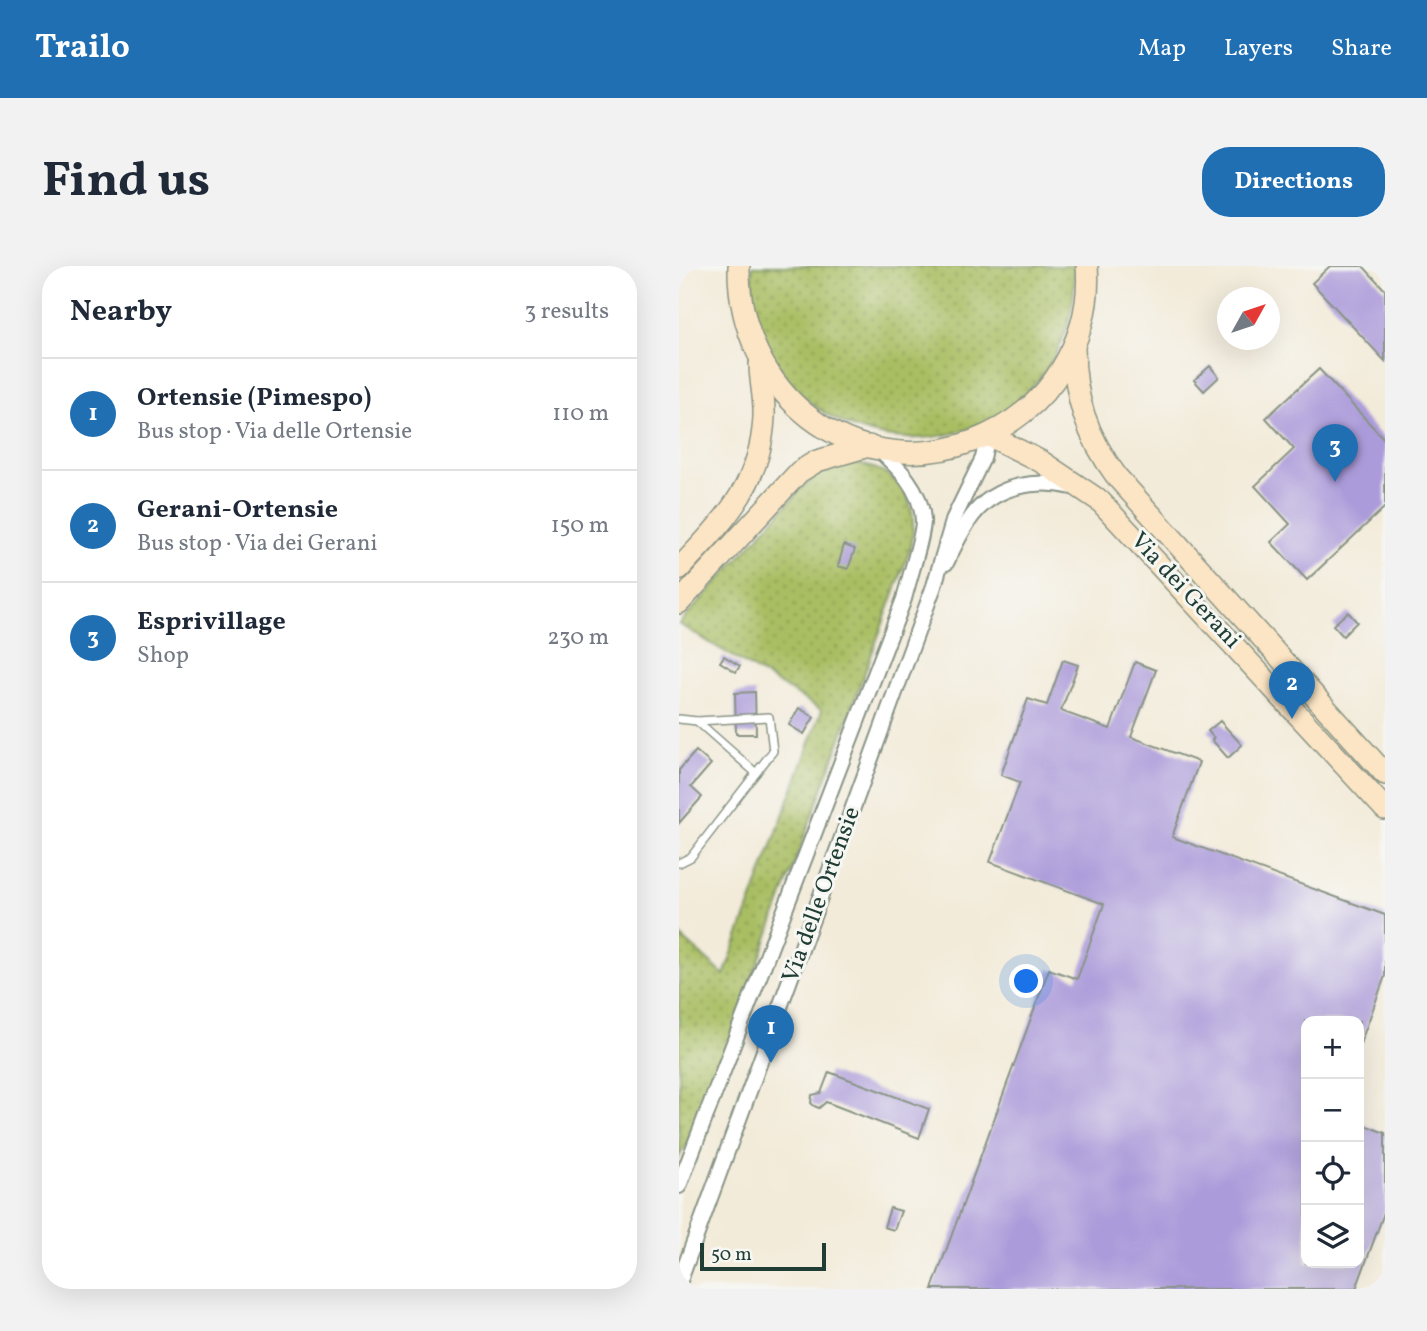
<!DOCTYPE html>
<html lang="en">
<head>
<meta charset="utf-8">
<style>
  :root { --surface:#fff; --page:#f2f2f3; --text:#1f2937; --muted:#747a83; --line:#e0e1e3; --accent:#1f6fb2 }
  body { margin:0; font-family:Vollkorn,serif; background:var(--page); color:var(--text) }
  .controls { position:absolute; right:21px; bottom:21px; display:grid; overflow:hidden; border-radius:14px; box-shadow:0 7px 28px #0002 }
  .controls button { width:63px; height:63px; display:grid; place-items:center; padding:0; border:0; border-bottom:2px solid var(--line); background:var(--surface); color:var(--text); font:35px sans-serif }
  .compass { position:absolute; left:538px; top:21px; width:63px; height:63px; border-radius:50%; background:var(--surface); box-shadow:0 7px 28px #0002; rotate:50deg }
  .scale { position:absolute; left:21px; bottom:18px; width:126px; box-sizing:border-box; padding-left:7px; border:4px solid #1f3d34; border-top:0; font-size:19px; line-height:24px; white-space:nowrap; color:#1f3d34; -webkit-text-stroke:5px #f6f6f2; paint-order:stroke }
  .you { position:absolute; left:348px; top:716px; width:24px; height:24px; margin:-18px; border:5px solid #fff; border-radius:50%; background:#1a73e8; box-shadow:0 0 0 10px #1a73e833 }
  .badge { display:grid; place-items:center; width:46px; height:46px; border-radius:50%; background:var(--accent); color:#fff; font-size:23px; font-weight:700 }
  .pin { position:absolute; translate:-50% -58px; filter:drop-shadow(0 2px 4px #0008) }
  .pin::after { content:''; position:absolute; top:37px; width:24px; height:21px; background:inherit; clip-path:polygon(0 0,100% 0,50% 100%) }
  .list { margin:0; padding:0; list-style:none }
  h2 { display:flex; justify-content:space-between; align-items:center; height:91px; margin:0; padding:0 28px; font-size:30px }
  h2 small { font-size:23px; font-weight:400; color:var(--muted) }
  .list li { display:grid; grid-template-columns:46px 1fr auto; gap:21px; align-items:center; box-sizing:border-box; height:112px; padding:0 28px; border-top:2px solid var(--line) }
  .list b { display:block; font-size:26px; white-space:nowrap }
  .list p { margin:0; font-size:23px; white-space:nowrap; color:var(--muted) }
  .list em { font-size:23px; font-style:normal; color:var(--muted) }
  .icon { flex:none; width:38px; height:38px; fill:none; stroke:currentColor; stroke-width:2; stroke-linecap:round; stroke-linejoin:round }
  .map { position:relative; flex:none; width:706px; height:1023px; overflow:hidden; border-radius:28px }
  header { display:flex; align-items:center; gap:42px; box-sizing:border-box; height:98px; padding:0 35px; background:var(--accent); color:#fff }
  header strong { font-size:33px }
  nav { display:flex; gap:38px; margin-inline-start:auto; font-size:24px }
  .intro { display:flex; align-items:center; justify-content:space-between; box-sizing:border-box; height:168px; padding:0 42px }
  h1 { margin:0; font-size:49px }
  .button { padding:18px 32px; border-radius:28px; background:var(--accent); color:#fff; font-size:24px; font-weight:700 }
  main { display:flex; gap:42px; padding:0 42px }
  aside { flex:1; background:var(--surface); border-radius:28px; box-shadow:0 7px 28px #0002 }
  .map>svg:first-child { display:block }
  .grass { fill:url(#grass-dots); stroke:#647e4b; stroke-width:2 }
  .building { fill:#ac9bda }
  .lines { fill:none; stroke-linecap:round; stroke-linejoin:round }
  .lane-casing { stroke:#899486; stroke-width:10 }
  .street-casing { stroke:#899486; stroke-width:18 }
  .secondary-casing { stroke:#899486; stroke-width:24 }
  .lane { stroke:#fff; stroke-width:7 }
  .street { stroke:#fff; stroke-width:14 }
  .secondary { stroke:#fce5c4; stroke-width:21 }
  .labels { text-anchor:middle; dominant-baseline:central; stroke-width:6; stroke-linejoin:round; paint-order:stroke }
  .street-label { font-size:24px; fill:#1f3d34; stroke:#f6f6f2 }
</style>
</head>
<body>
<header>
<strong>Trailo</strong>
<nav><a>Map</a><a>Layers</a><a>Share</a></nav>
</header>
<div class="intro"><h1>Find us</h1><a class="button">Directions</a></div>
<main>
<aside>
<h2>Nearby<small>3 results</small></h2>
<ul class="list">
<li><span class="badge">1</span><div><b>Ortensie (Pimespo)</b><p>Bus stop · Via delle Ortensie</p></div><em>110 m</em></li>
<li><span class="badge">2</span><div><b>Gerani-Ortensie</b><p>Bus stop · Via dei Gerani</p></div><em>150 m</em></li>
<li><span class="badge">3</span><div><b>Esprivillage</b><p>Shop</p></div><em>230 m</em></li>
</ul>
</aside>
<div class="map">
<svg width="706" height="1023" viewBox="0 0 706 1023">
  <defs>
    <pattern id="grass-dots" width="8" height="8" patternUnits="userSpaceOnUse" patternTransform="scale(1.75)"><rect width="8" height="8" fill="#a9be62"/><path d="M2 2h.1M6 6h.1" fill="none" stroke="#899c52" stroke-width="1.8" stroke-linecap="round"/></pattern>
  </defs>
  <rect width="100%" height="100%" fill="#f6f6f2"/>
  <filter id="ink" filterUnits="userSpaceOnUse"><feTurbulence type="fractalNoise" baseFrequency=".0143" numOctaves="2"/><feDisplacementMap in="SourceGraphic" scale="14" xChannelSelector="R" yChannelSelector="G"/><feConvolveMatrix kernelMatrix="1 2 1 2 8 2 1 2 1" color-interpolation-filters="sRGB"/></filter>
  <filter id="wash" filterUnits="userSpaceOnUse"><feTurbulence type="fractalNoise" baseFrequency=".00686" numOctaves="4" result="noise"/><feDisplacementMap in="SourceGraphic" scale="28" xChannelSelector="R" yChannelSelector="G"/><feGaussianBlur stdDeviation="1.57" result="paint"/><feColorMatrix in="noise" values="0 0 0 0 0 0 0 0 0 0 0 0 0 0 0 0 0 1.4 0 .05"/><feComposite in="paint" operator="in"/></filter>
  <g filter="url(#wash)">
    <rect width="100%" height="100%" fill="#f3ebd9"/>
    <g class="grass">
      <path d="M73,0H395C397,36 389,71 369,101C303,201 147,195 91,87C77,59 72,31 73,0Z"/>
      <path d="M170,197C221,201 241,234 232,281L57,757L20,856L0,891V669L45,709L143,444L0,358L124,221L140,208Z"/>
    </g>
    <g id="blocks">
      <g class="building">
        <path d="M651,0H684L706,24V95L633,17Z"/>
        <path d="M531,100L540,111L525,125L515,114Z"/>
        <path d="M640,103L706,174V241L628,314L592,276L611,258L576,220L615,183L587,152Z"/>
        <path d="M165,279L176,283L169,303L159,300Z"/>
        <path d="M669,346L678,356L664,370L654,359Z"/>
        <path d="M45,390L61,400L57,406L41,396Z"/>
        <path d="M384,394L399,399L382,445L431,463L456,396L477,404L452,471L520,496L493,571L706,649V710L680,781V755H627V997H680V857L706,867V944L677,1023H253L370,703L398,713L425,638L311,596L341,516L322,509L349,433L368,439Z"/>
        <path d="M76,426L77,468H57L56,427Z"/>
        <path d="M120,442L135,451L125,468L110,459Z"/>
        <path d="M541,455L563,479L549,492L533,474L535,472L529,465Z"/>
        <path d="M17,485L32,498L12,521L23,531L0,557V504Z"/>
        <path d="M150,806L250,843L240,872L147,836L140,842L135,840L132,837L133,829L142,827Z"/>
        <path d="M211,942L222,945L215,964L205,961Z"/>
      </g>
    </g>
  </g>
  <g filter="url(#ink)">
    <use href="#blocks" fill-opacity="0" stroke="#899486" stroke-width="2"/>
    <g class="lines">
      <defs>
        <g id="lane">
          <path d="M0,453L18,455L77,507"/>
          <path d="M0,597L12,591L94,485L90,451L18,455"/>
        </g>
        <g id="street">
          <path d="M267,297C275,281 283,263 294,249C318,218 358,213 393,221"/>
          <path d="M0,920L225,333C229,316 245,268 244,254C242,223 220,202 199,183"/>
          <path d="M0,1017L255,320L275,252L304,192L309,169"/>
        </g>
        <g id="secondary">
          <path d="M60,0C58,125 172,220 294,175C331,161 363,136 383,102C402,71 411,36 408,0"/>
          <path d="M395,81C395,132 408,170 438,211L706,508"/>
          <path d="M309,169L363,196L421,235L706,543"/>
          <path d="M0,303C43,256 82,220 85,151C86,133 81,116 81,98"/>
          <path d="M0,337L120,206L138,195L190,180"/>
        </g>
      </defs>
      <use href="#lane" class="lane-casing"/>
      <use href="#street" class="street-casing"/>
      <use href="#secondary" class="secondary-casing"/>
      <use href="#lane" class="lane"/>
      <use href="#street" class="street"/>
      <use href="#secondary" class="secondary"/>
    </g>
  </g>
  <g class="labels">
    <g class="street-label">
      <text transform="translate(506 325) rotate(47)">Via dei Gerani</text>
      <text transform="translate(143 629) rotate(-70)">Via delle Ortensie</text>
    </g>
  </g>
</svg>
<div class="controls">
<button>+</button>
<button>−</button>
<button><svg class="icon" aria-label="locate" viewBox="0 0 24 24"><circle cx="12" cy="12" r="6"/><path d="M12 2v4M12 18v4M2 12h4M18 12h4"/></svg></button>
<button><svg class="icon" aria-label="layers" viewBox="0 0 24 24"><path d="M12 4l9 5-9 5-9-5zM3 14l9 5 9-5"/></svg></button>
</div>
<svg class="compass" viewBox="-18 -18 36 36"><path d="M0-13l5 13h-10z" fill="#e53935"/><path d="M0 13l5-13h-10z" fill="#747a83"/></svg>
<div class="scale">50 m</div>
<div class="you"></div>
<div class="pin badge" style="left:92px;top:797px">1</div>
<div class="pin badge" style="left:613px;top:453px">2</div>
<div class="pin badge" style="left:656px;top:216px">3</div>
</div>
</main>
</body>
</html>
